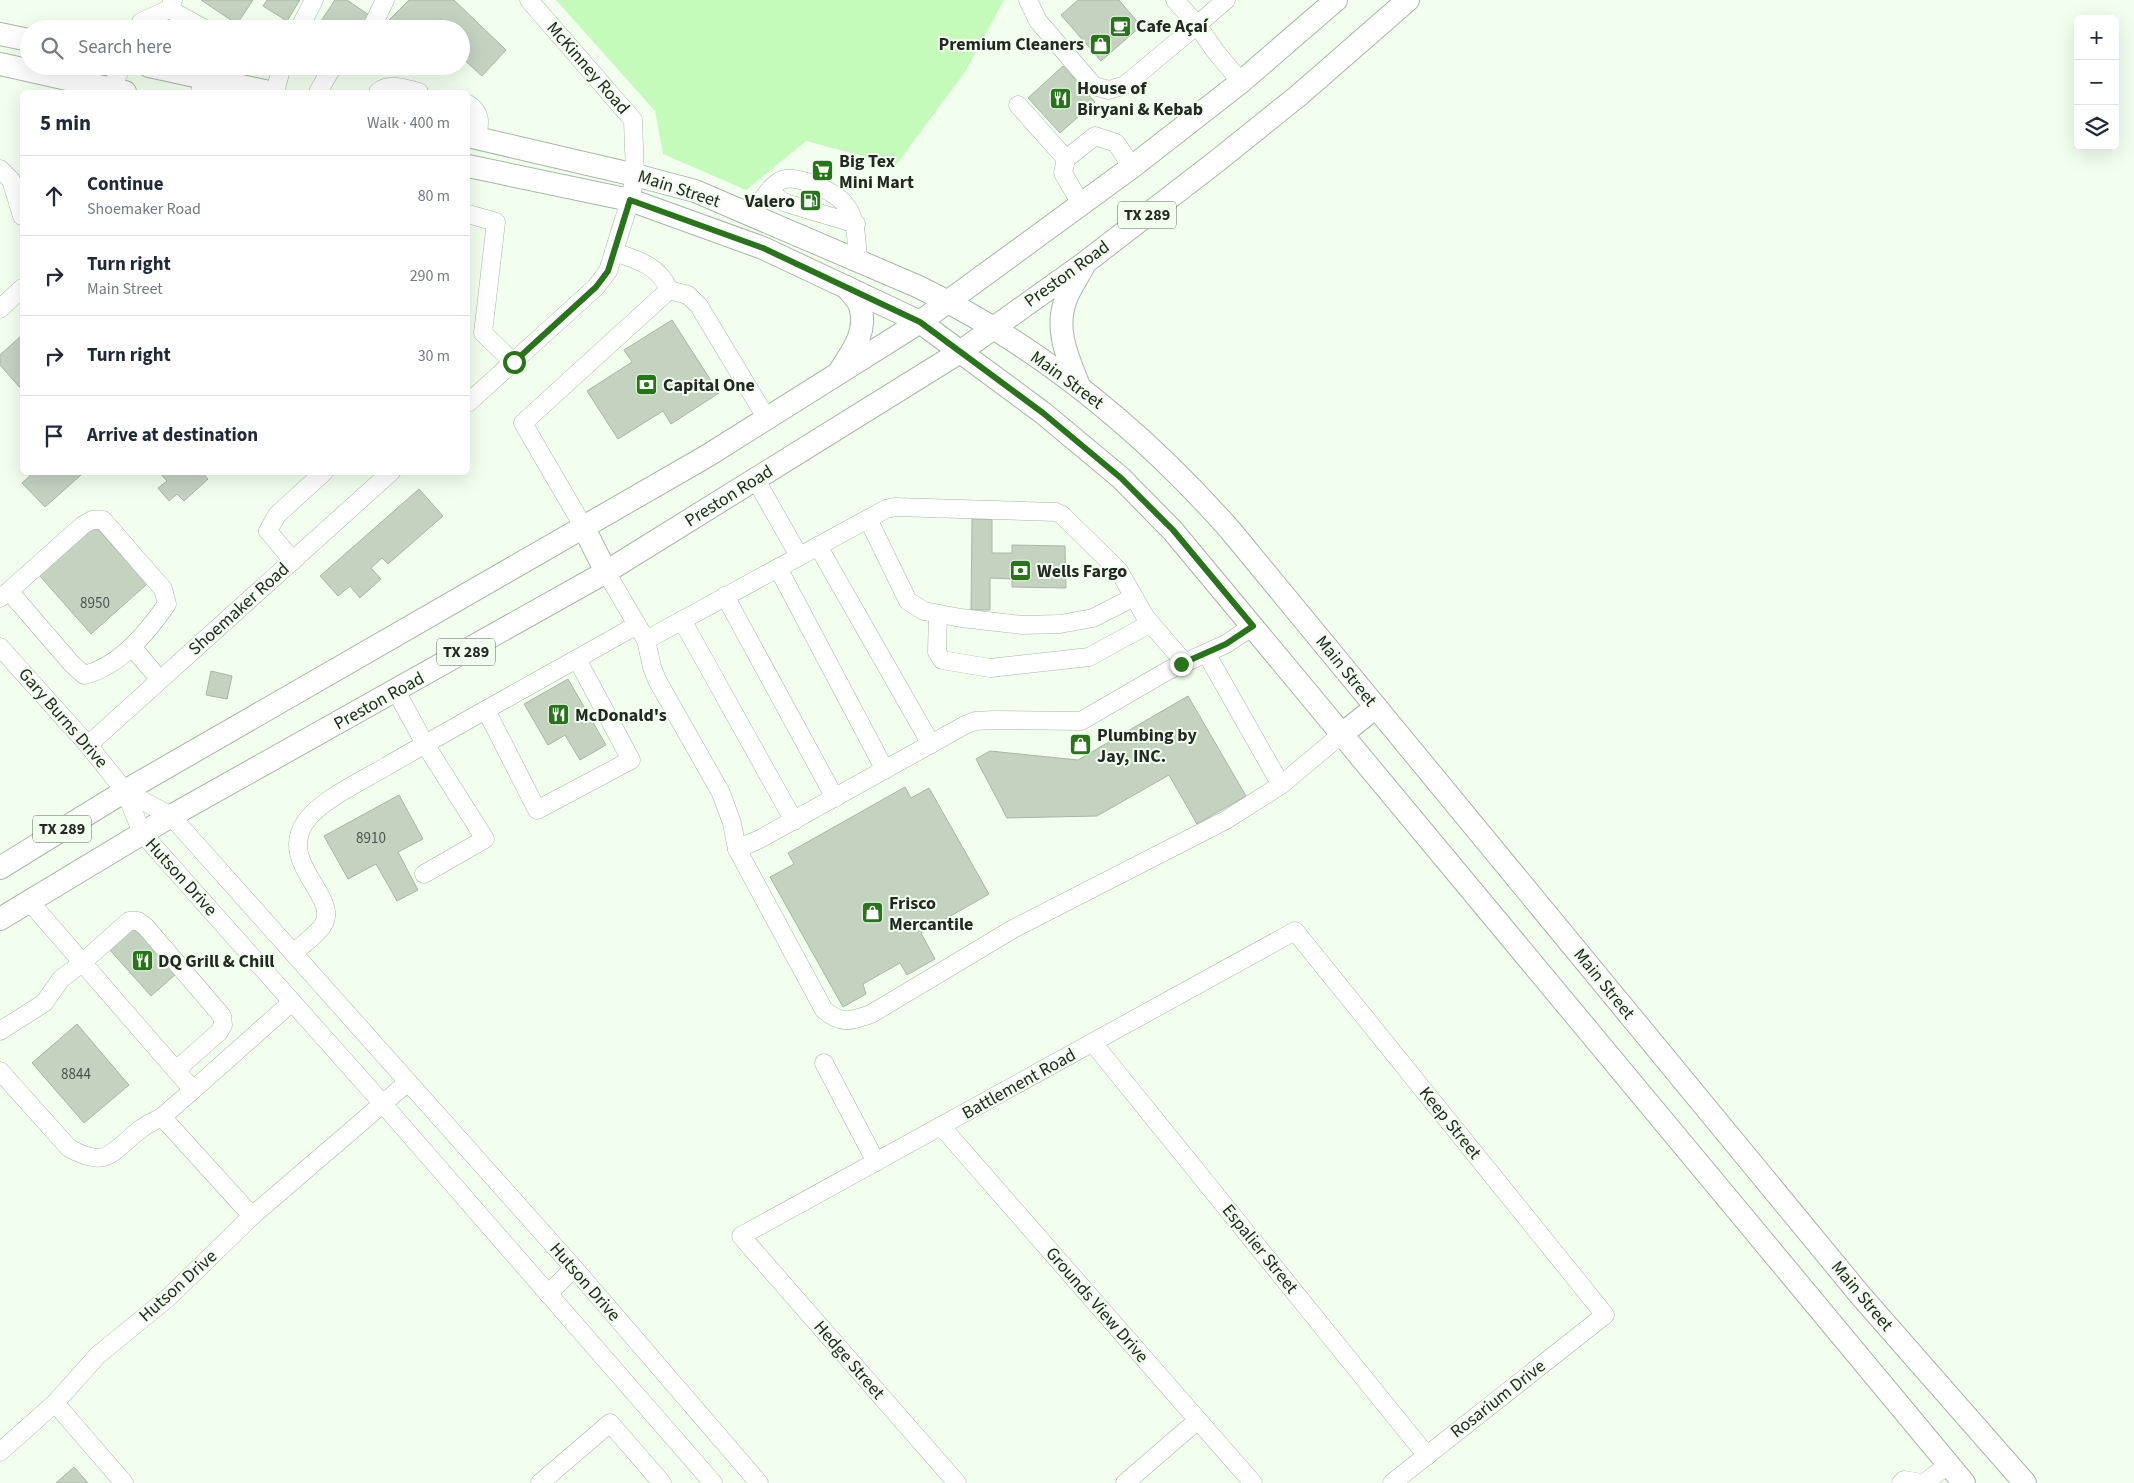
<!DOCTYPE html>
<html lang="en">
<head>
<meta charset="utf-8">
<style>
  :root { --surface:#fff; --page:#f2f2f3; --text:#1f2937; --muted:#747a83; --line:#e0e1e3 }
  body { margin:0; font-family:"Source Sans 3",sans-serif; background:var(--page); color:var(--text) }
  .controls { position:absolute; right:15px; top:15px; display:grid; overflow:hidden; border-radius:8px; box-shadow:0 5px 20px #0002 }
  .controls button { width:45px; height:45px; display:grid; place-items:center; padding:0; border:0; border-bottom:1px solid var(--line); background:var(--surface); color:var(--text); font:25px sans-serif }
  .stop { position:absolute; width:15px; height:15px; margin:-11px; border:4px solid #28741a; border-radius:50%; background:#fff }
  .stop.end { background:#28741a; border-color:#fff; box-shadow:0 1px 5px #0008 }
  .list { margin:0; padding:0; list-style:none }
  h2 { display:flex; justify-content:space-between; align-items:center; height:65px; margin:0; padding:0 20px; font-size:21px }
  h2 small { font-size:16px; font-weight:400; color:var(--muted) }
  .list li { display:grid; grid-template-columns:32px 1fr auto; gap:15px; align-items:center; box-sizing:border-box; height:80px; padding:0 20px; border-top:1px solid var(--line) }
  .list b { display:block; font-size:19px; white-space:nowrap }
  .list p { margin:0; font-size:16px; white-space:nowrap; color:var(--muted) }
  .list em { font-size:16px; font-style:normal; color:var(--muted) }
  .icon { flex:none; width:28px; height:28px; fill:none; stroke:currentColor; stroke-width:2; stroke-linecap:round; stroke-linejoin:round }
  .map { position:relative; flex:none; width:2134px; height:1483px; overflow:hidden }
  .search { position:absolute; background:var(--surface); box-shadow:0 5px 20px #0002; left:20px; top:20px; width:450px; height:55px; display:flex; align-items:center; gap:12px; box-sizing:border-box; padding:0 18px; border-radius:28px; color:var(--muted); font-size:19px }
  .panel { position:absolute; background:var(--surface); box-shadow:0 5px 20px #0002; left:20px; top:90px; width:450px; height:385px; border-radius:8px }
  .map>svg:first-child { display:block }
  .green { fill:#c4fbbb }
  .building { fill:#c3d3c0; stroke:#a8b7a5 }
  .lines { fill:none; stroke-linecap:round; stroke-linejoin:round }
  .minor-casing { stroke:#a7b7a5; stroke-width:19 }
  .major-casing { stroke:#a7b7a5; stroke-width:24 }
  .minor { stroke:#fff; stroke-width:18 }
  .major { stroke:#fff; stroke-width:22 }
  .route { stroke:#28741a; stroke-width:6 }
  .labels { text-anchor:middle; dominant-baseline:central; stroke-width:4; stroke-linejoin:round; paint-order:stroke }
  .number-label { font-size:15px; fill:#4b544a }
  .shield { fill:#f2ffef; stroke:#616960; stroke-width:1 }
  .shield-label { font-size:16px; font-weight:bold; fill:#232922 }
  .poi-label { font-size:18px; font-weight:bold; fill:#232922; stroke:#f2ffef; text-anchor:start }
  .street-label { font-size:18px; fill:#232922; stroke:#f2ffef }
</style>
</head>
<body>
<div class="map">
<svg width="2134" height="1483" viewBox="0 0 2134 1483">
  <rect width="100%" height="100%" fill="#f2ffef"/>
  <path class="green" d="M556,0H1004L965,72L896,165L806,141L746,190L663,154L655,111Z"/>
  <g class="building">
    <path d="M201,0H253L237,24Z"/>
    <path d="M267,0H300L287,21L263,6Z"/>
    <path d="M335,0H347L369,15L360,29H326L319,24Z"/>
    <path d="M409,0H454L506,50L482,76L461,57V29H390L385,24Z"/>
    <path d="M1078,0H1119L1141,26L1101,61L1061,15Z"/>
    <path d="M437,66H453L445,74Z"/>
    <path d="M1063,66L1095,102L1060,133L1028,98Z"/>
    <path d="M672,320L719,393L671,424L663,411L618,439L587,391L632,362L624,350Z"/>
    <path d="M22,335V390L0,365V355Z"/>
    <path d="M34,472H79L81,475L45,507L22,483Z"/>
    <path d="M159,472H202L208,479L184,501L177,494L169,501L158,488L167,481Z"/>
    <path d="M419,489L443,516L388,564L382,558L371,568L381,579L360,598L350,586L338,596L320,576Z"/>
    <path d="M972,519H992V553H1012V545L1065,546L1066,588L1012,587V579L990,578V610H971Z"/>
    <path d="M95,526L147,584L91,634L39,575Z"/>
    <path d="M211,671L232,676L227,699L206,695Z"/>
    <path d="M568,679L606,745L580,760L565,735L548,745L524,704Z"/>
    <path d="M1188,696L1246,796L1197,824L1169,775L1097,816L1007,818L976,759L990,751L1078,760Z"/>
    <path d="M905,787L911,798L929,788L989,894L921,933L935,959L907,975L900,963L863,984L866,994L843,1007L770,877L794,864L788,853Z"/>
    <path d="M399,795L423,839L398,852L418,890L397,901L376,864L348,879L324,836Z"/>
    <path d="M134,927L176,974L151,996L109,949Z"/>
    <path d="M77,1024L129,1085L84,1123L32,1063Z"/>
    <path d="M74,1467L88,1483H56Z"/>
  </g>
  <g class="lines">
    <defs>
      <g id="minor">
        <path d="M1028,0L1038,21L1094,86L1109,90L1125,85L1197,25L1175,0"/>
        <path d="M1226,0L1197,25L1216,52L1241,82"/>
        <path d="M169,9L205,29"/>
        <path d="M138,29L141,22L169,9L173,0"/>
        <path d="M299,29L314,0"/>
        <path d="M371,29L385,0"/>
        <path d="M111,89L122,66"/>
        <path d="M200,92L208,66"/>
        <path d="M275,92L282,66"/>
        <path d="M318,92L333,66"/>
        <path d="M378,92C390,82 405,89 419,92"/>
        <path d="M468,104C482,113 480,123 477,138"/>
        <path d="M1018,105L1066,159"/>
        <path d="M0,169L11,180L22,216"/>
        <path d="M768,192L786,203L856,224"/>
        <path d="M1081,204L1063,173L1066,159L1095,136L1116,143L1132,167"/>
        <path d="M468,214L496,222L483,333L513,362"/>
        <path d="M752,216C759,205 767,190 778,182C786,176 798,179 807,182C854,199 855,214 858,260"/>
        <path d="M669,290L688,295L699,306L767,419"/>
        <path d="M0,309L22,288"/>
        <path d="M468,403L596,287L608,271L630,200L635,175L633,120L529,0"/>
        <path d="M756,480L799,556"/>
        <path d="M868,519L908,601L924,611L961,618L1022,625L1060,624L1093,618L1134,597"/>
        <path d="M583,526L523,423L669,290C659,265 637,260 614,252"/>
        <path d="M818,546L931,744"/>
        <path d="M293,561L268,531L277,515L324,472"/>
        <path d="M778,568L885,770"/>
        <path d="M606,572L646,640L652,667L657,680L721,793L732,823L737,849L760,839L965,725L975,721L994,720L1081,721L1169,670L1226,644L1253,626"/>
        <path d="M725,596L835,798"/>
        <path d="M0,598L9,591L83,525L92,520H103L163,589L167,604C147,633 119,667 84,675L71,663L9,591"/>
        <path d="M938,614L937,652L942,660L990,668L1089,657L1151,623"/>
        <path d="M682,620L794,821"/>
        <path d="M646,640L886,509L895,507L1056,512L1062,515L1119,571L1146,618L1184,662"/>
        <path d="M0,647L88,745L125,791L142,833L383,1104L713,1483"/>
        <path d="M132,647L160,680"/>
        <path d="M1206,653L1281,785"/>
        <path d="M396,691L425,744L485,839L424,874"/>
        <path d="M486,710L537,810L631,760L577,659"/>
        <path d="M88,745L391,472"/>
        <path d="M125,791L171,816L574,1268L759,1483"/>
        <path d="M737,849L824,1010C842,1025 851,1021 871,1014L1013,929L1226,820L1281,785L1342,734"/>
        <path d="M29,901L193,1090L162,1117L252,1216"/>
        <path d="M293,953C302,945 317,935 323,925C341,897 276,863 306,821C322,799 364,780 387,766C470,718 554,672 637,625"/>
        <path d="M0,1031L44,1003L61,979L82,963L129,921H138L145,926L222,1016L223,1025L219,1032L176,1070"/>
        <path d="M1093,1043L1427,1456"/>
        <path d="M824,1063L876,1162"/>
        <path d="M0,1071L69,1148C108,1170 112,1151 142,1128C148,1124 156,1120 162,1117"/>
        <path d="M193,1090L292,1002"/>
        <path d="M941,1126L1253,1483"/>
        <path d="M548,1294L574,1268"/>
        <path d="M55,1403L124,1483"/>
        <path d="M0,1452L55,1403L98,1355L169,1297L252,1216L408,1082"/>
        <path d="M540,1483L610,1423L662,1483"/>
        <path d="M957,1483L741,1236L1295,931L1605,1315L1392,1483"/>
        <path d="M1125,1483L1198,1420"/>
        <path d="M1901,1483L1904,1480L1922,1483"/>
        <path d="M1924,1483L1948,1465"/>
      </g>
      <g id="major">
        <path d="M0,34L29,40"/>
        <path d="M0,64L125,92"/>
        <path d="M149,66L269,92"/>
        <path d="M468,136L635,175L695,191L919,287C1039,346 1143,431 1231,531L1861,1296L2025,1483"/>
        <path d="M468,166L630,200L763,248L920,322L1043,413L1121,478L1173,531L1964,1483"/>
        <path d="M841,369C853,351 868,330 860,306C858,300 851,293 846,287"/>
        <path d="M1079,386C1068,358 1054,329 1066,299C1070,288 1078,277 1083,267"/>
        <path d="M583,526L606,572"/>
        <path d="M1342,734L1376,707"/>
        <path d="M0,868L125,791L707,456L920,322L1132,167L1241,82L1336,0"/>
        <path d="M0,919L171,816L606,572L960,352L1086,262L1217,161L1298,96L1408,0"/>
      </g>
    </defs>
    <use href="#minor" class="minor-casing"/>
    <use href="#major" class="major-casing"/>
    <use href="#minor" class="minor"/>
    <use href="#major" class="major"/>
  </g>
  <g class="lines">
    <path class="route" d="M514,362L596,287L608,271L630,200L763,248L920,322L1043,413L1121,478L1173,530L1253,626L1226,644L1181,664"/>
  </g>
  <defs>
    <symbol id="cafe-square" viewBox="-11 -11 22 22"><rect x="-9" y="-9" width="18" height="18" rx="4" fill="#28741a" stroke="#f2ffef"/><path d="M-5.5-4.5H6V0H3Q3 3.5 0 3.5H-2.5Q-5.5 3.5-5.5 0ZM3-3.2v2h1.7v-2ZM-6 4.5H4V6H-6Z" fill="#fff"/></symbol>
    <symbol id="shop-square" viewBox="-11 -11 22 22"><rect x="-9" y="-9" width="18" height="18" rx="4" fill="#28741a" stroke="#f2ffef"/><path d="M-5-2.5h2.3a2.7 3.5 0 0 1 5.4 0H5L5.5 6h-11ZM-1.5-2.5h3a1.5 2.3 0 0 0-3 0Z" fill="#fff"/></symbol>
    <symbol id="restaurant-square" viewBox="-11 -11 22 22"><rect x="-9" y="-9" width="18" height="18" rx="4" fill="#28741a" stroke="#f2ffef"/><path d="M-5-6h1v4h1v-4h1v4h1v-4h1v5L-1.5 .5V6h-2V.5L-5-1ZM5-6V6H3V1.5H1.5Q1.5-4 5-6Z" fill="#fff"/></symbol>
    <symbol id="supermarket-square" viewBox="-11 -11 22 22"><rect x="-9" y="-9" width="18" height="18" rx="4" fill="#28741a" stroke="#f2ffef"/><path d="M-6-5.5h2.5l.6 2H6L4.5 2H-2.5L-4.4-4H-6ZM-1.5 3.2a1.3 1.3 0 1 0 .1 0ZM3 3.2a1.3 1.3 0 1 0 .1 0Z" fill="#fff"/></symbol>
    <symbol id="fuel-square" viewBox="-11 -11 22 22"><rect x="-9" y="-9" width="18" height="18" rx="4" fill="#28741a" stroke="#f2ffef"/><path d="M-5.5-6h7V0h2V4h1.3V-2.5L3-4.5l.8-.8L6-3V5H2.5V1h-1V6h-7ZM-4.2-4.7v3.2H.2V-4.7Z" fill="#fff"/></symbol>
    <symbol id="bank-square" viewBox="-11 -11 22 22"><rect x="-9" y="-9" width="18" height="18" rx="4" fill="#28741a" stroke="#f2ffef"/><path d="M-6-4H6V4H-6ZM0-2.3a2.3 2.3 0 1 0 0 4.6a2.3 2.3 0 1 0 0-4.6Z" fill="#fff"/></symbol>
  </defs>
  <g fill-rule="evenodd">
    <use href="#cafe-square" x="1108" y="14" width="25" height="25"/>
    <use href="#shop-square" x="1088" y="32" width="25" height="25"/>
    <use href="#restaurant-square" x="1048" y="86" width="25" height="25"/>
    <use href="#supermarket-square" x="810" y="158" width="25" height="25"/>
    <use href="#fuel-square" x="798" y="188" width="25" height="25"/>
    <use href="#bank-square" x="634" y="372" width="25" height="25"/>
    <use href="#bank-square" x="1008" y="558" width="25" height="25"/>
    <use href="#restaurant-square" x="546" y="702" width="25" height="25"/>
    <use href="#shop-square" x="1068" y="732" width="25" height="25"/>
    <use href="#shop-square" x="860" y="900" width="25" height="25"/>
    <use href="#restaurant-square" x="130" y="948" width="25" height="25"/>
  </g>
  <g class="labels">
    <g class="number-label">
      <text x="95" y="603">8950</text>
      <text x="371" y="838">8910</text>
      <text x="76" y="1074">8844</text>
    </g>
    <g class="shield">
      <rect x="1118" y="201.5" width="58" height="27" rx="4"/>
      <rect x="437" y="638.5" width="58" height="27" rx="4"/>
      <rect x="33" y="815.5" width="58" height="27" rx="4"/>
    </g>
    <g class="shield-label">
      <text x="1147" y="215">TX 289</text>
      <text x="466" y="652">TX 289</text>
      <text x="62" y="829">TX 289</text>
    </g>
    <g class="poi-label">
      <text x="1136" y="26">Cafe Açaí</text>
      <text x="1084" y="44" text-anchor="end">Premium Cleaners</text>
      <text x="1077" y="88">House of<tspan x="1077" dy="21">Biryani &amp; Kebab</tspan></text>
      <text x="839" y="161">Big Tex<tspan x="839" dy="21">Mini Mart</tspan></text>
      <text x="795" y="201" text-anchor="end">Valero</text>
      <text x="663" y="385">Capital One</text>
      <text x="1037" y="571">Wells Fargo</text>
      <text x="575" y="715">McDonald's</text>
      <text x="1097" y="735">Plumbing by<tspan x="1097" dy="21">Jay, INC.</tspan></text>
      <text x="889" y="903">Frisco<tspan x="889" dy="21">Mercantile</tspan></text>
      <text x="158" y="961">DQ Grill &amp; Chill</text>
    </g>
    <g class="street-label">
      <text transform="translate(588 68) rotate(49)">McKinney Road</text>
      <text transform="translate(679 189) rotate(18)">Main Street</text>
      <text transform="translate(1067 274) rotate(-36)">Preston Road</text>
      <text transform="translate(1067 380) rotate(36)">Main Street</text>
      <text transform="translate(729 496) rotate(-32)">Preston Road</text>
      <text transform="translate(239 609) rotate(-42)">Shoemaker Road</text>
      <text transform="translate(1346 671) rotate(51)">Main Street</text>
      <text transform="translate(379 701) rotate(-29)">Preston Road</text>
      <text transform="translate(63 718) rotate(49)">Gary Burns Drive</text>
      <text transform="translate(181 877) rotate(48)">Hutson Drive</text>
      <text transform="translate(1604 984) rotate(51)">Main Street</text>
      <text transform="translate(1019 1084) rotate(-29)">Battlement Road</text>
      <text transform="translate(1450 1123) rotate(51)">Keep Street</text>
      <text transform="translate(1260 1249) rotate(51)">Espalier Street</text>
      <text transform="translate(585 1282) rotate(49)">Hutson Drive</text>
      <text transform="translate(178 1286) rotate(-42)">Hutson Drive</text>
      <text transform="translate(1862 1296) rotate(50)">Main Street</text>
      <text transform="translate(1097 1305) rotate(49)">Grounds View Drive</text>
      <text transform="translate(849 1360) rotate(49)">Hedge Street</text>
      <text transform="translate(1498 1399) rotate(-38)">Rosarium Drive</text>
    </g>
  </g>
</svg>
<div class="controls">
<button>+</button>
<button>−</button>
<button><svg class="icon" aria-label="layers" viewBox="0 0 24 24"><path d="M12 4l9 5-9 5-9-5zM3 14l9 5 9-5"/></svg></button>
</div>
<div class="stop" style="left:514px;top:362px"></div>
<div class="stop end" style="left:1181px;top:664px"></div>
<div class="search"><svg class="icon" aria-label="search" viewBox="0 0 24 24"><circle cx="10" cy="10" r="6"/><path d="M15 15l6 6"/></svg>Search here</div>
<section class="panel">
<h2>5 min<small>Walk · 400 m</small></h2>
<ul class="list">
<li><svg class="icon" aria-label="ahead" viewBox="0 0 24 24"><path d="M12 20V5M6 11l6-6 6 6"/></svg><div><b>Continue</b><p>Shoemaker Road</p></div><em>80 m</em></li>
<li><svg class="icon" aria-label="right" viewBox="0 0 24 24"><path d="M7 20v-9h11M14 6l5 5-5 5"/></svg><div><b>Turn right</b><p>Main Street</p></div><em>290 m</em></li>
<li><svg class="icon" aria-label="right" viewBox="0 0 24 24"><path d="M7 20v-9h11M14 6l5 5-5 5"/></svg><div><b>Turn right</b></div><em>30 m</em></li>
<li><svg class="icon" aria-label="arrive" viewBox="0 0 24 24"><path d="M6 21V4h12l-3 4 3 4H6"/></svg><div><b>Arrive at destination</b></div></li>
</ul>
</section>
</div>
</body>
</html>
